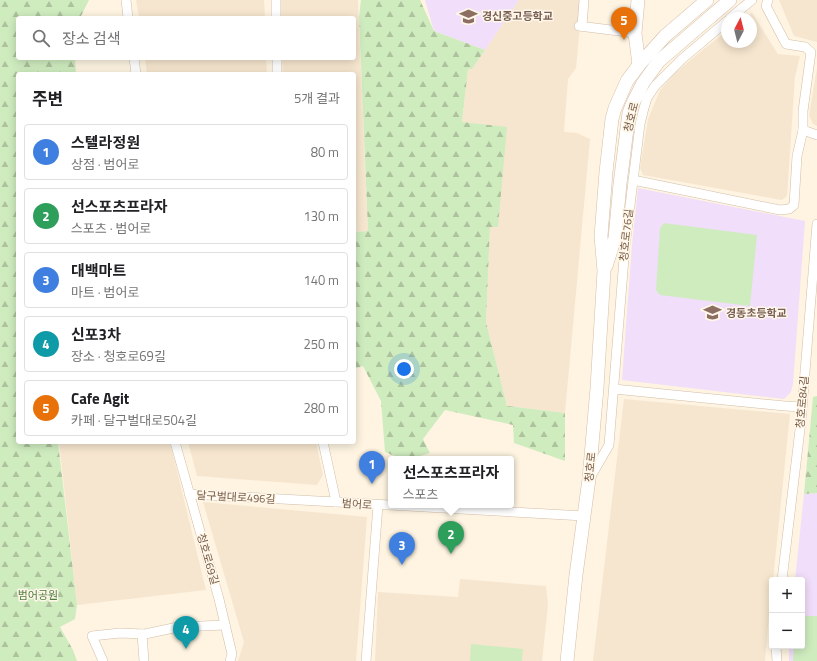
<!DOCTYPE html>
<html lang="ko">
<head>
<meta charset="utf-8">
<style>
  :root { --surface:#fff; --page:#f6f6f6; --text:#202124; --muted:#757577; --line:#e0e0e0; --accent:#f06d3e }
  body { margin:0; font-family:"Titillium Web","Noto Sans KR",sans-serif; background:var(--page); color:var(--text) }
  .controls { position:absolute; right:12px; bottom:12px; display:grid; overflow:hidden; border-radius:4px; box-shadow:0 2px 10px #0003 }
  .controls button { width:36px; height:36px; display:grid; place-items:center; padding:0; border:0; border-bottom:1px solid var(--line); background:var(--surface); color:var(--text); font:20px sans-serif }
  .compass { position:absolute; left:721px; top:12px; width:36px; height:36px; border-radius:50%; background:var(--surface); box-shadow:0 2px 10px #0003; rotate:7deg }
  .you { position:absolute; left:404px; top:369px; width:14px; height:14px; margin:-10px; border:3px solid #fff; border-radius:50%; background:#1a73e8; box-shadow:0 0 0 6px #1a73e833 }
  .badge { display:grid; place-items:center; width:26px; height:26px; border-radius:50%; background:var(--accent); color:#fff; font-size:13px; font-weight:700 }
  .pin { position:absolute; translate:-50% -33px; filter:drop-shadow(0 1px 2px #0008) }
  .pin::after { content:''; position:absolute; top:21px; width:14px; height:12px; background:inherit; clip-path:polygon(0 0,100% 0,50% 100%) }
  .popup { position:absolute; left:388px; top:456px; width:126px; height:52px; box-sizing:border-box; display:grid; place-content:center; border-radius:4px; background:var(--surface); filter:drop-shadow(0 1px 3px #0005); font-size:13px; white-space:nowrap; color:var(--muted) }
  .popup b { font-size:15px; color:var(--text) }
  .popup::after { content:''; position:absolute; left:50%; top:100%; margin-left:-8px; border:8px solid transparent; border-top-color:var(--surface) }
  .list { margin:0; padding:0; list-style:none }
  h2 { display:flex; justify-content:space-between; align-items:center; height:52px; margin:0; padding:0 16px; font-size:17px }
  h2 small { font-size:13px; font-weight:400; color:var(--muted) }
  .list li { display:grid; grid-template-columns:26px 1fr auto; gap:12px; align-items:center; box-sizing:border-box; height:56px; margin:0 8px 8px; padding:0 8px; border:1px solid var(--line); border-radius:4px }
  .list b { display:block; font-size:15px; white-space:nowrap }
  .list p { margin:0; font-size:13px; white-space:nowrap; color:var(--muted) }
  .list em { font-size:13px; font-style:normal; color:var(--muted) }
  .icon { flex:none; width:22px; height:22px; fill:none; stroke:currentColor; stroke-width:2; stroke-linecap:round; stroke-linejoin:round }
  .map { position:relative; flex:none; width:817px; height:661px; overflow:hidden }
  .search { position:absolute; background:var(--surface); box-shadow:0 2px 10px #0003; left:16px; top:16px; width:340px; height:44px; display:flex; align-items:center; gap:10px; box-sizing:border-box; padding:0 14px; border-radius:4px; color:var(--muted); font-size:15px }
  .panel { position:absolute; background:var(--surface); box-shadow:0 2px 10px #0003; left:16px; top:72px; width:340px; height:372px; border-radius:4px }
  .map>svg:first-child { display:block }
  .residential { fill:#f6e6cf }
  .education { fill:#f1defa }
  .forest { fill:url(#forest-firs) }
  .green { fill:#cfecbf }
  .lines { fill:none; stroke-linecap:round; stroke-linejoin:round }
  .street-casing { stroke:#d1beaa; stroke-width:10 }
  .secondary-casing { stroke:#d5bda7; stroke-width:14 }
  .street { stroke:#fff; stroke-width:9 }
  .secondary { stroke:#fff; stroke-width:13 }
  .labels { text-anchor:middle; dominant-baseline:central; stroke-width:3; stroke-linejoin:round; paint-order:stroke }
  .education-label { font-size:11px; font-weight:bold; fill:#785e54; stroke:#fff7e9; text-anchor:start }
  .street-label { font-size:11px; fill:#765a46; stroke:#fff7e9 }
  .park-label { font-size:11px; fill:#4d7d3d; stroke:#fff7e9 }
</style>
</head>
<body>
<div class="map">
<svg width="817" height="661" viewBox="0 0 817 661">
  <defs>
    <pattern id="forest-firs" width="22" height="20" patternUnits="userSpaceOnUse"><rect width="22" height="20" fill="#cfecbf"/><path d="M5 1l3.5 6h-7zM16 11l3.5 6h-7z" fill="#adc29d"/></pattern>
  </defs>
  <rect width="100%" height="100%" fill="#fef4e1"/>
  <g class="residential">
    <path d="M136,0H264L265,18H139Z"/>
    <path d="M281,0H358L368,231L354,232V74H283L282,58H354V18H281Z"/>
    <path d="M519,0H579L581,14L576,68L568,79L564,132L577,133L590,139L565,413L507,406L486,322L490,227H498L462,123L468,69H472Z"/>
    <path d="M779,0H817V42L794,36Z"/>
    <path d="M752,13L778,54L800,56L795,77L787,196L782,200L643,175L640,168L648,119L660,90L675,73L700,52L727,31V42H751V18H745Z"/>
    <path d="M145,58H266L267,74H147Z"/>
    <path d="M817,68V126L813,124L809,115Z"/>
    <path d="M624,399L790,414L773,580H772L765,661H593Z"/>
    <path d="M59,442H170L206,590L77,605Z"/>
    <path d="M188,442H316L323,475L317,485L197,476Z"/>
    <path d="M203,502L367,517L356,661H238L244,642Z"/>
    <path d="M460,579L546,586L548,605L542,661H375L378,592L458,597Z"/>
  </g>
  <g class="education">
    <path d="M425,0H519L485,50L434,31Z"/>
    <path d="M638,188L805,221L793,384L791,392L784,399L622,380L632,245Z"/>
    <path d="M817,493V661H789V646H802V580H795L804,494Z"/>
  </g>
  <g class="forest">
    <path d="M0,0H89L80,18H18V58H75L76,74H18V442H58L77,605L75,619L60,627L73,650L77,661H0Z"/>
    <path d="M361,0H420L434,31L485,50L472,69H468L462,122L507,127L498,227H490L486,322L507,406L565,413V461L514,443L513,425L445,410L423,439L430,453C408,460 406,461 385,452L381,401L363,366L354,369V232L368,231L359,17Z"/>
    <path d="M817,396V493L804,494L813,397Z"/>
  </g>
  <g class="green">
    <path d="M664,223L757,235L750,306L660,295L656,290L660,228Z"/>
    <path d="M802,616H817V661H793L794,646H802Z"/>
    <path d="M471,644L523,649L522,661H470Z"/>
  </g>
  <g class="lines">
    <defs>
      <g id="street">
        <path d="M126,0L128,18"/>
        <path d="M276,0V18"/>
        <path d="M730,18L752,0"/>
        <path d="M579,26L635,33"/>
        <path d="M582,26L584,0"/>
        <path d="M134,58L136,74"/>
        <path d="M277,58V74"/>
        <path d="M803,130L817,135"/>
        <path d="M633,180L780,210L789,209L794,205L797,156L803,130V111L811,52L805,47L786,44L766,6L768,0"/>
        <path d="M614,389L785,406L802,407"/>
        <path d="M175,442L219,599L232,654L230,661"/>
        <path d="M323,442L336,502L584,516"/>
        <path d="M591,476L609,445L625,246L640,124L644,108L647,98L655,86L682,59L727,21"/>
        <path d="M189,494L336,502"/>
        <path d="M782,580L801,421L817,224"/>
        <path d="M142,634L144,661"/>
        <path d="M776,646L777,661"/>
        <path d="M103,661L92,636L120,633L145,634L178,627L225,625"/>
        <path d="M366,661L378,505"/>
      </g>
      <g id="secondary">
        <path d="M638,0L635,33L639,65"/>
        <path d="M606,266L615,238L620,184L629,113L632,105L643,83L659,61L730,0"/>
        <path d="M567,661L576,575L589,479L597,388L604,271L601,236L606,172L612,119L615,108L627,81L639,65L665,36L707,0"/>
      </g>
    </defs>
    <use href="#street" class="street-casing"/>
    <use href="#secondary" class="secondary-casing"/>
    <use href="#street" class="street"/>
    <use href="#secondary" class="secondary"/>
  </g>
  <defs>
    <symbol id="school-bare" viewBox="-9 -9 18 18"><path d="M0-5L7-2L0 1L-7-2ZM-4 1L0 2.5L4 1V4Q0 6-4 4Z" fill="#8d6e63" stroke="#fff7e9" stroke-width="2.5" paint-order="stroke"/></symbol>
  </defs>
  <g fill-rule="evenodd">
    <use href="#school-bare" x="456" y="4" width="25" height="25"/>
    <use href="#school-bare" x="700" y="300" width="25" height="25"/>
  </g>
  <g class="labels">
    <g class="education-label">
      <text x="482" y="16">경신중고등학교</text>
      <text x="726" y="313">경동초등학교</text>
    </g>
    <g class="street-label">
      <text transform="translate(631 117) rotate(-76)">청호로</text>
      <text transform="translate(626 235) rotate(-84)">청호로76길</text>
      <text transform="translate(802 402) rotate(-85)">청호로84길</text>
      <text transform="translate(590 467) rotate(-84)">청호로</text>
      <text transform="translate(236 497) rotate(3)">달구벌대로496길</text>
      <text transform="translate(357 504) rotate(4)">범어로</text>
      <text transform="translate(208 559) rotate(74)">청호로69길</text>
    </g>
    <g class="park-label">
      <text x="38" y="595">범어공원</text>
    </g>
  </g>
</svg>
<div class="controls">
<button>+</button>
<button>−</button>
</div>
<svg class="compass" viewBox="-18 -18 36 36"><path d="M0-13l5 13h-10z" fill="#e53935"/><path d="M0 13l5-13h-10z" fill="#757577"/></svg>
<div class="you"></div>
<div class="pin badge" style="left:372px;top:484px;background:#3f7fe0">1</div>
<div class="pin badge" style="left:451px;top:554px;background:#2e9e5b">2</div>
<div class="popup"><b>선스포츠프라자</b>스포츠</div>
<div class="pin badge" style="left:402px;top:565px;background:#3f7fe0">3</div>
<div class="pin badge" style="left:186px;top:649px;background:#0f9aa8">4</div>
<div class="pin badge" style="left:624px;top:40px;background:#e8710a">5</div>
<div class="search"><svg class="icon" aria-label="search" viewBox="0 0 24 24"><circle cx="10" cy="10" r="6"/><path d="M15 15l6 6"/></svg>장소 검색</div>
<section class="panel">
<h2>주변<small>5개 결과</small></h2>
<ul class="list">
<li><span class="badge" style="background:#3f7fe0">1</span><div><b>스텔라정원</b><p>상점 · 범어로</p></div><em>80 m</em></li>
<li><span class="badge" style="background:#2e9e5b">2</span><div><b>선스포츠프라자</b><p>스포츠 · 범어로</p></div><em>130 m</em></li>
<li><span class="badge" style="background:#3f7fe0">3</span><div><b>대백마트</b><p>마트 · 범어로</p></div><em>140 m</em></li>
<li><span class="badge" style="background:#0f9aa8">4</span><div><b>신포3차</b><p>장소 · 청호로69길</p></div><em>250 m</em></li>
<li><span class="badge" style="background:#e8710a">5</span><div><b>Cafe Agit</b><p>카페 · 달구벌대로504길</p></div><em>280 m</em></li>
</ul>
</section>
</div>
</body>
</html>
